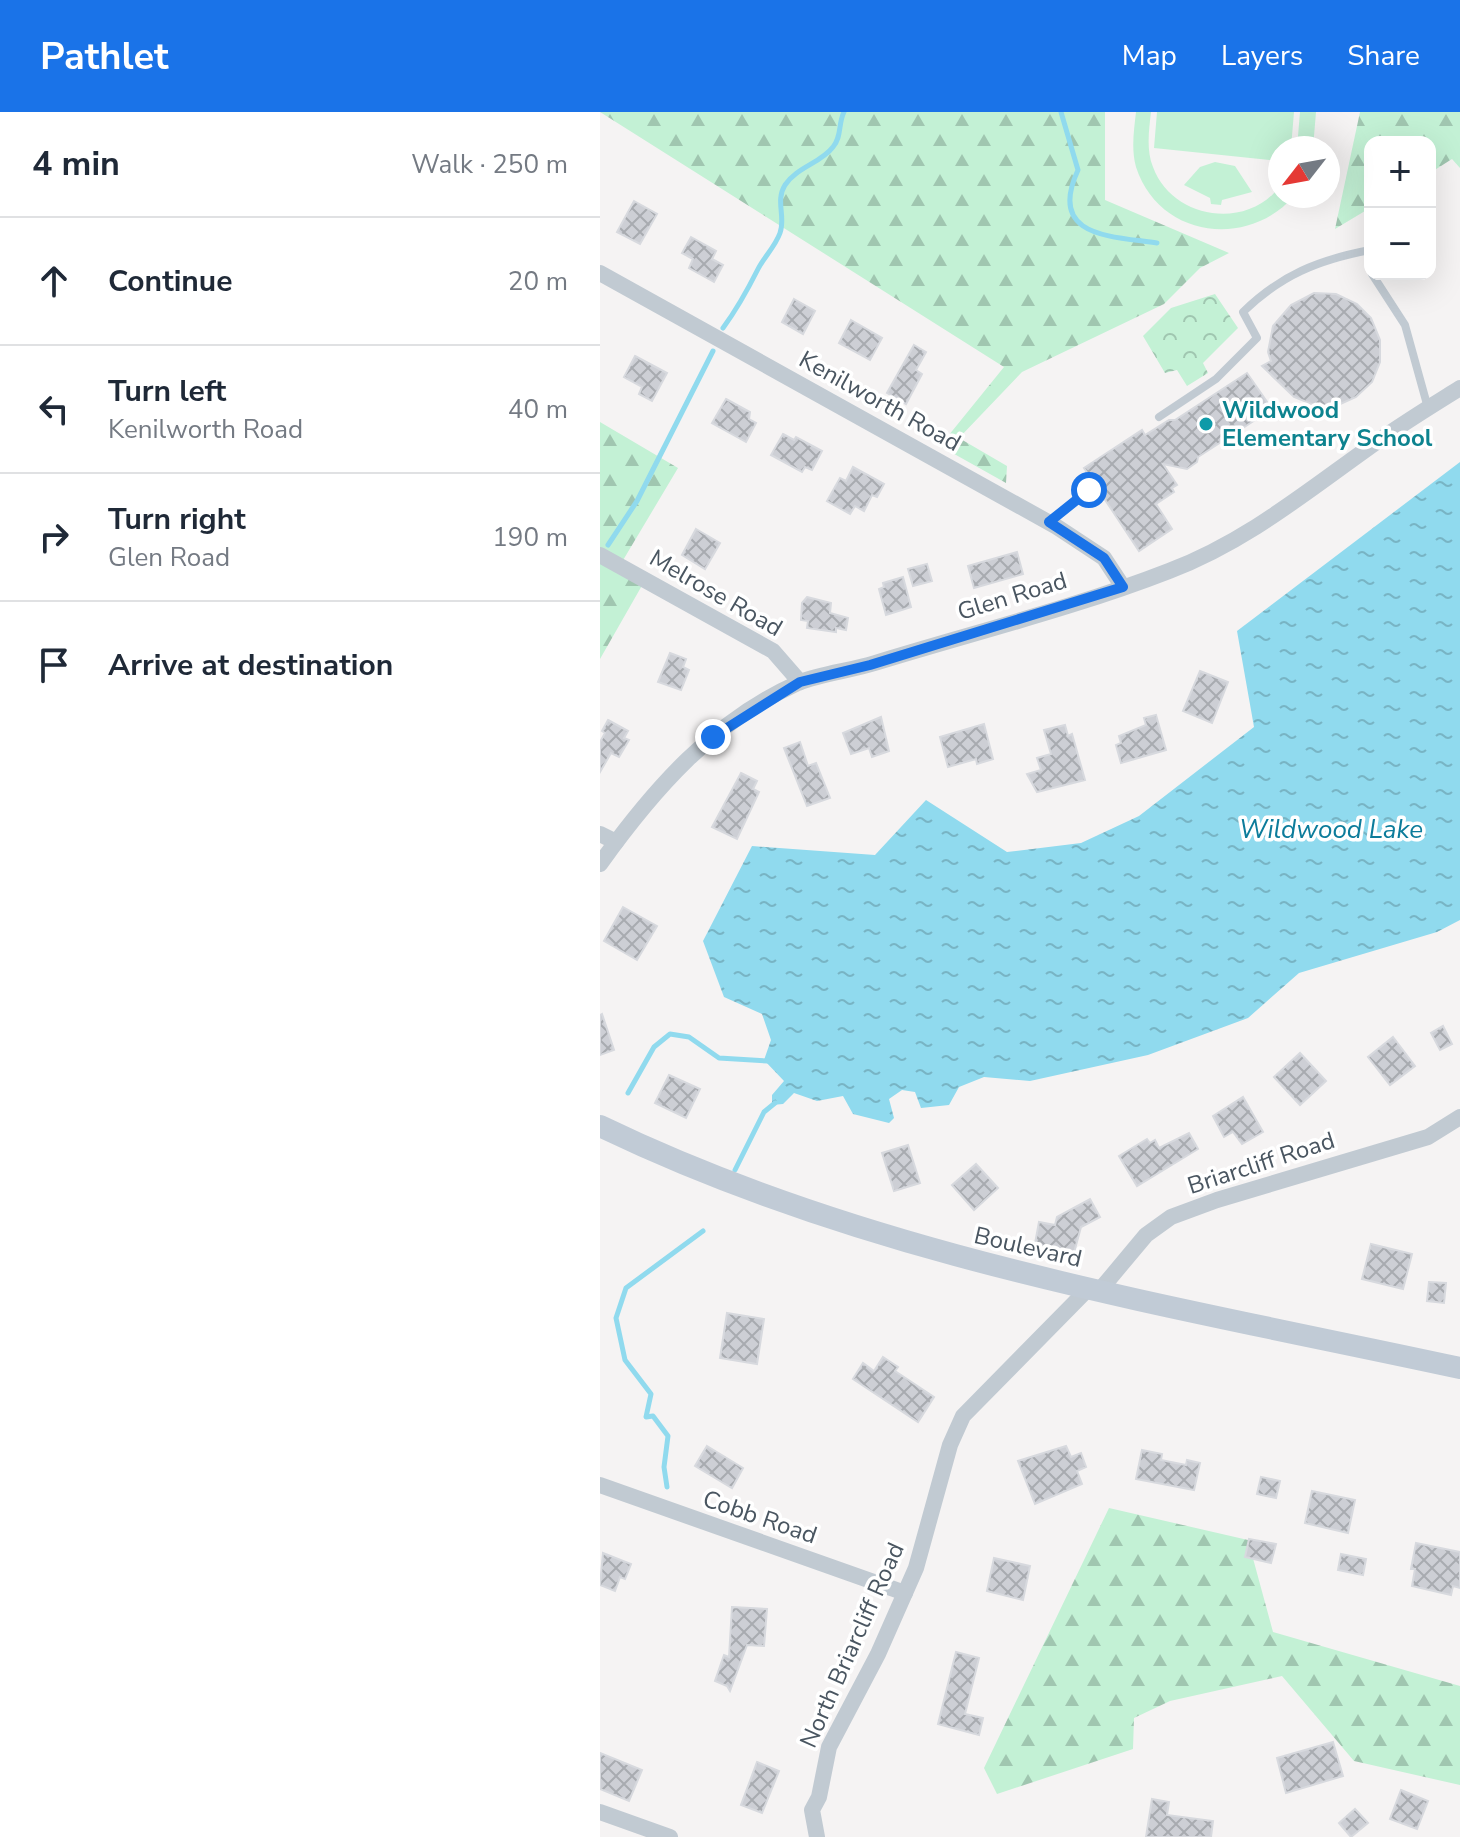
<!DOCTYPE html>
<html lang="en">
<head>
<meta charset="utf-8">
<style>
  :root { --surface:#fff; --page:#f6f6f7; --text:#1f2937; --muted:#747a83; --line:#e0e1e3; --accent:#1a73e8 }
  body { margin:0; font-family:"Nunito Sans",sans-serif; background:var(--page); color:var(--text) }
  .controls { position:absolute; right:24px; top:24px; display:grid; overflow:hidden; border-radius:16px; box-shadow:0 8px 32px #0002 }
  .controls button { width:72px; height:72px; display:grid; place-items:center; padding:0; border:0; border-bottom:2px solid var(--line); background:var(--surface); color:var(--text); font:40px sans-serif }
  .compass { position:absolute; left:668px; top:24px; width:72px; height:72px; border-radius:50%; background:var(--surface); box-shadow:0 8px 32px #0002; rotate:239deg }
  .stop { position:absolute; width:24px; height:24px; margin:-18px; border:6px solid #1a73e8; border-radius:50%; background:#fff }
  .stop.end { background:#1a73e8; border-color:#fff; box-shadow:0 2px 8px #0008 }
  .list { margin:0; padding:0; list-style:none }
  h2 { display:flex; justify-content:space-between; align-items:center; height:104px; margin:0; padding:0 32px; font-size:34px }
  h2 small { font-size:26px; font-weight:400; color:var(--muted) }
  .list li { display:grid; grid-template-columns:52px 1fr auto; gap:24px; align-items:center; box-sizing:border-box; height:128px; padding:0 32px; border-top:2px solid var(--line) }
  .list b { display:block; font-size:30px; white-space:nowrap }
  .list p { margin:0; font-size:26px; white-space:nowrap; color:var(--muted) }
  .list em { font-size:26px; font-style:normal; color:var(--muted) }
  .icon { flex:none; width:44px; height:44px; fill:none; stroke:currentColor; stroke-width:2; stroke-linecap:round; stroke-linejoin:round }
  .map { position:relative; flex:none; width:860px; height:1725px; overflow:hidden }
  header { display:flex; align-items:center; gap:48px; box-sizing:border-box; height:112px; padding:0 40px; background:var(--accent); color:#fff }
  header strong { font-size:38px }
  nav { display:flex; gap:44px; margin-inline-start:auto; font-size:28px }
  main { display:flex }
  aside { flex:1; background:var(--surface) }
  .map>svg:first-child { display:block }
  .forest { fill:url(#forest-firs) }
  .park { fill:url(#park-crowns) }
  .pitch { fill:#c3f1d5 }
  .water { fill:url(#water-ripples) }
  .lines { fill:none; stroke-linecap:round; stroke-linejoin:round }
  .stream { stroke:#90daee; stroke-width:5 }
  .building { fill:url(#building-cross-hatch); stroke:#d7d9de; stroke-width:2 }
  .lane { stroke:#c1cad2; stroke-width:8 }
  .street { stroke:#c1cad2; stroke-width:16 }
  .secondary { stroke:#c1cbd6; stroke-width:22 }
  .route { stroke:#1a73e8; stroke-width:10 }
  .culture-dot { fill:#0f9aa8; stroke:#fff; stroke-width:3 }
  .labels { text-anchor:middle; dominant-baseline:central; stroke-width:7; stroke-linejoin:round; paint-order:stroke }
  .street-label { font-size:24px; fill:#4a5661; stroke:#fff }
  .culture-label { font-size:24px; font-weight:bold; fill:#0d838f; stroke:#fff; text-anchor:start }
  .water-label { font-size:26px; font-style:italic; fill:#0c7c9b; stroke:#fff }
</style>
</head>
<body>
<header>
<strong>Pathlet</strong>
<nav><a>Map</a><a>Layers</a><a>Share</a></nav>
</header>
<main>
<aside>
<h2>4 min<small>Walk · 250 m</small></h2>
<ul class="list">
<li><svg class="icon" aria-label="ahead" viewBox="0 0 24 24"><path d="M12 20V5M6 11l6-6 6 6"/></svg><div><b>Continue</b></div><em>20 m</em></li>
<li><svg class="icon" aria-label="left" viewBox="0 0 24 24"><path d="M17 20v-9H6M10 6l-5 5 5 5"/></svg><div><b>Turn left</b><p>Kenilworth Road</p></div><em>40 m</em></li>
<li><svg class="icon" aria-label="right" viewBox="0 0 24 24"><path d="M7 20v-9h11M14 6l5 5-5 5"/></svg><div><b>Turn right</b><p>Glen Road</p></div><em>190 m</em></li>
<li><svg class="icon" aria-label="arrive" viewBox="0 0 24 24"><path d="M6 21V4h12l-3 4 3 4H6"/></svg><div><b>Arrive at destination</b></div></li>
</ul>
</aside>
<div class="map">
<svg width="860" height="1725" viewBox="0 0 860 1725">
  <defs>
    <pattern id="forest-firs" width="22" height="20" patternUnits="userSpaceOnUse" patternTransform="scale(2)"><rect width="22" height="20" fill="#c3f1d5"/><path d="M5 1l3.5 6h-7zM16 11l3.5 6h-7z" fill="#a0c6b0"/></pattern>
    <pattern id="park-crowns" width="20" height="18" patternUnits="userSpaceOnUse" patternTransform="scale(2)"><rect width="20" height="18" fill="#c3f1d5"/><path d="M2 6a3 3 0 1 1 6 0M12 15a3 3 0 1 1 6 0" fill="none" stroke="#a0c6b0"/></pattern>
    <pattern id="water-ripples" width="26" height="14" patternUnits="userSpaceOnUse" patternTransform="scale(2)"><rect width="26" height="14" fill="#90daee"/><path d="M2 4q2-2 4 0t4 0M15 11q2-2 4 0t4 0" fill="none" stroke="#78b4c4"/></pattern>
    <pattern id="building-cross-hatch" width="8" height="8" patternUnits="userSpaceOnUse" patternTransform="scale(2)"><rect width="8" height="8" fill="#cdcfd5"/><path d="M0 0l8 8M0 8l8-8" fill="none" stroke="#a8abb0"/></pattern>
  </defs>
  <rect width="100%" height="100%" fill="#f5f3f3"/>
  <g class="forest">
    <path d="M0,0H505V88L629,141L600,156L564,192L422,260L359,326L407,354L406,371L340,334L404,255Z"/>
    <path d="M760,0H860V56L852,47L830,61V30H770V96L735,117Z"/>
    <path d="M0,310L78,356L19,455L44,470L0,547Z"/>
    <path d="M509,1396L648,1428L673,1520L860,1574V1673L754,1649L682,1564L570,1589L534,1606L533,1637L397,1682L384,1656Z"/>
  </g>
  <path class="park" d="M615,182L638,216L603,251L608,261L587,274L577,258L565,261L543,224L571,196Z"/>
  <g class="pitch">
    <path d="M536,0H551C549,18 546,38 553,55C572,107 647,119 680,74V84H694C648,137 559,126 536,55C531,37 534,18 536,0Z"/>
    <path d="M557,0H694L691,36H680V49L554,36Z"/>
    <path d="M700,0H716L713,36H697Z"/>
    <path d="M615,50L635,54L652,80L622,88L621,93L611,92L610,86L584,73L600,55Z"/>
  </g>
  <path class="water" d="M860,350V808L837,820L699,861L648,906L548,943L430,969L384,965L359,975L349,993L321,996L315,980L302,978L289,987L294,1006L289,1011L253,1002L243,984L217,989L194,981L183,992L172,993V983L184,969L164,948L171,928L162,902L124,885L103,829L152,734L275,743L326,688L407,740L481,731L539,704L654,615L637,519Z"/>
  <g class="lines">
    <g class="stream">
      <path d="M461,0L478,58C447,125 510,124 557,131"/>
      <path d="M123,216C137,197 147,179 158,157C164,145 175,135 180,121C186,105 175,89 185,73C197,55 221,51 233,35C242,24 238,12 244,0"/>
      <path d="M8,433L37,389L113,239"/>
      <path d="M28,981L54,935L70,922L89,925L119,946L168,949"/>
      <path d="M135,1058L164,1000L175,991"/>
      <path d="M67,1375L64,1355L68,1324L53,1304L46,1305L51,1282L25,1248L16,1206L26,1176L103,1119"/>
    </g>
  </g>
  <g class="building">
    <path d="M34,89L57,102L40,132L17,120Z"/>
    <path d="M91,125L116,139L112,147L123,153L114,170L89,156L93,147L82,141Z"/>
    <path d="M714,181L736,182L757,192L771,206L780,228V250L772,270L756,285L736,294L714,293L694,285L662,254L671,249L668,240L673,214L691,193Z"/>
    <path d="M194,187L215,199L203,222L182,210Z"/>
    <path d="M251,208L282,226L270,248L239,231Z"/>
    <path d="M314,233L326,240L316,258L322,262L306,292L287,281Z"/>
    <path d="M35,244L67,261L52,289L39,282L42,275L24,265Z"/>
    <path d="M647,261L672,297L598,345L597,350L587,357L563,352L577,373L572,376L574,380L556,392L572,417L539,439L484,356L542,318L545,323L569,308H575Z"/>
    <path d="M126,287L150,300L149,307L156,311L146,330L112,311Z"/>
    <path d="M183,322L194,328L196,325L222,339L212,358L205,355L202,360L171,343Z"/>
    <path d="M253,355L284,372L277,385L272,383L264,399L255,394L250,402L227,389L240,366L246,369Z"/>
    <path d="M96,417L120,431L105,457L82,443Z"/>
    <path d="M417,440L423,462L374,476L368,454Z"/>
    <path d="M327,452L332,469L313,474L308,457Z"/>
    <path d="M303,465L311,495L286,503L279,477L284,475L283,471Z"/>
    <path d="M207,485L231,491L230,501L248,506L246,518L236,516V520L207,516L208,509L201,508L202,491Z"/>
    <path d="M70,541L86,547L83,555L89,558L81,578L58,570Z"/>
    <path d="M600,559L628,570L612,611L583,599Z"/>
    <path d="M556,603L566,638L521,651L516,633L521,631L519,624L546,613L544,606Z"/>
    <path d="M281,605L289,639L272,645L269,636L251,642L243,621Z"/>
    <path d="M8,608L28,619L24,626L29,628L19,645L11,641L0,660V630L5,621L2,619Z"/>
    <path d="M384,612L393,647L377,652L376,647L348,655L340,625Z"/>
    <path d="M465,613L468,624L472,622L485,668L437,680L427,662L441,658L437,646L451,642L444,618Z"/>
    <path d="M200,630L208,654L216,651L230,686L207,694L184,636Z"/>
    <path d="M141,661L157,669L153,677L159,680L137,727L112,715Z"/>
    <path d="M23,795L57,814L37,848L4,829Z"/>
    <path d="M2,902L14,938L0,943V903Z"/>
    <path d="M843,914L852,932L840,938L831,921Z"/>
    <path d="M793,925L815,954L790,973L768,945Z"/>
    <path d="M700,941L726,969L700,993L674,965Z"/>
    <path d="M69,963L100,977L86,1006L55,991Z"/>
    <path d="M643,985L663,1020L642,1032L633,1020L624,1025L613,1004Z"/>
    <path d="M589,1021L598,1037L537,1074L519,1044L547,1027L550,1031L555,1028L559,1036Z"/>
    <path d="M308,1033L320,1071L294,1079L282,1041Z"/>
    <path d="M376,1052L398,1076L374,1098L352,1073Z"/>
    <path d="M490,1087L500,1105L481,1115L472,1148L434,1137L439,1110L455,1113L457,1105Z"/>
    <path d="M771,1132L812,1142L803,1177L762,1167Z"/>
    <path d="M829,1170L846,1171L844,1191L827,1189Z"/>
    <path d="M127,1201L164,1207L157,1252L120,1246Z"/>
    <path d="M283,1245L298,1255L295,1259L334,1285L318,1310L253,1267L263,1251L274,1259Z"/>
    <path d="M107,1334L143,1356L132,1376L95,1354Z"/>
    <path d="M466,1334L471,1345L481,1341L486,1355L477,1359L482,1372L435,1392L418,1349Z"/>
    <path d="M542,1338L562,1342L561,1348L586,1353L587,1348L600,1351L594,1378L536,1367Z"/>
    <path d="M661,1365L680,1369L676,1386L657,1382Z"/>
    <path d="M712,1379L755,1388L748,1421L705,1411Z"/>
    <path d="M649,1427L676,1432L671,1451L645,1445Z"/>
    <path d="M816,1431L860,1440V1476L853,1474L851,1483L812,1474L815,1457H811Z"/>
    <path d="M3,1441L31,1452L25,1467L20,1465L15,1479L0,1473Z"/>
    <path d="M741,1442L766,1447L763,1463L738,1458Z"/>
    <path d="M394,1446L430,1454L423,1488L387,1479Z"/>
    <path d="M132,1495L167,1497L164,1534L147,1533L130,1579L127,1574L115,1569L124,1543L129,1545Z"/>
    <path d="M356,1540L379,1546L365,1602L383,1606L379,1623L338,1612Z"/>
    <path d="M733,1630L743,1664L686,1681L677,1646Z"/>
    <path d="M0,1641L42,1658L29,1689L0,1677Z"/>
    <path d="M157,1650L179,1659L162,1701L141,1693Z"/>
    <path d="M801,1678L828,1689L817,1717L790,1707Z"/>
    <path d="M552,1687L569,1690L567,1703L613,1709L611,1725H546Z"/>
    <path d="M755,1697L768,1711L751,1725L739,1711Z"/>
  </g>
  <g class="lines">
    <g class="lane">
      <path d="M772,162L805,213L828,296"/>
      <path d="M559,305L616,267L657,226L643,200C681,163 718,148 770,138"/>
      <path d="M449,410L489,378"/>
    </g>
    <g class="street">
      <path d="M0,161L457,415L504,446L523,475"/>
      <path d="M0,443L173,539L200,570"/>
      <path d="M0,722L16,730"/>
      <path d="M0,752C53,678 113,609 198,571C222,561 250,559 275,551C372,521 474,496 569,459C643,431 701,384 764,339C795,316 828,296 860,276"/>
      <path d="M500,1178L546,1123L571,1105L617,1088L828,1025L860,1005"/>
      <path d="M0,1373L305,1481"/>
      <path d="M0,1700L70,1725"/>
      <path d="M217,1725L212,1698L219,1685L229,1635L278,1542L316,1456L350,1333L363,1304L489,1176"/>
    </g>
    <path class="secondary" d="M0,1014C271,1145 568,1193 860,1256"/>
  </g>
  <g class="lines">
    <path class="route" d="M113,625L200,570L270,553L523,475L504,446L449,410L489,378"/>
  </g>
  <circle class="culture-dot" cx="606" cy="312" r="8"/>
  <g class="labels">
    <g class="street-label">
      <text transform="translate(280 289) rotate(29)">Kenilworth Road</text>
      <text transform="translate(116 481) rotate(30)">Melrose Road</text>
      <text transform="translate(412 484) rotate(-17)">Glen Road</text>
      <text transform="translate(661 1051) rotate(-18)">Briarcliff Road</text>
      <text transform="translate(428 1135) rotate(13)">Boulevard</text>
      <text transform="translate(160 1405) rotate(19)">Cobb Road</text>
      <text transform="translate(252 1533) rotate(-66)">North Briarcliff Road</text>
    </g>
    <g class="culture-label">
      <text x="622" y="298">Wildwood<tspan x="622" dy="28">Elementary School</tspan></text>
    </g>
    <g class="water-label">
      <text x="731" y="717">Wildwood Lake</text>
    </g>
  </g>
</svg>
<div class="controls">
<button>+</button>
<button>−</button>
</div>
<svg class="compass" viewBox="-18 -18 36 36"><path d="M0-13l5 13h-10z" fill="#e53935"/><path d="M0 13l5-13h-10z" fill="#747a83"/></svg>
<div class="stop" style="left:489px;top:378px"></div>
<div class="stop end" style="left:113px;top:625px"></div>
</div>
</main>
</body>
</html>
